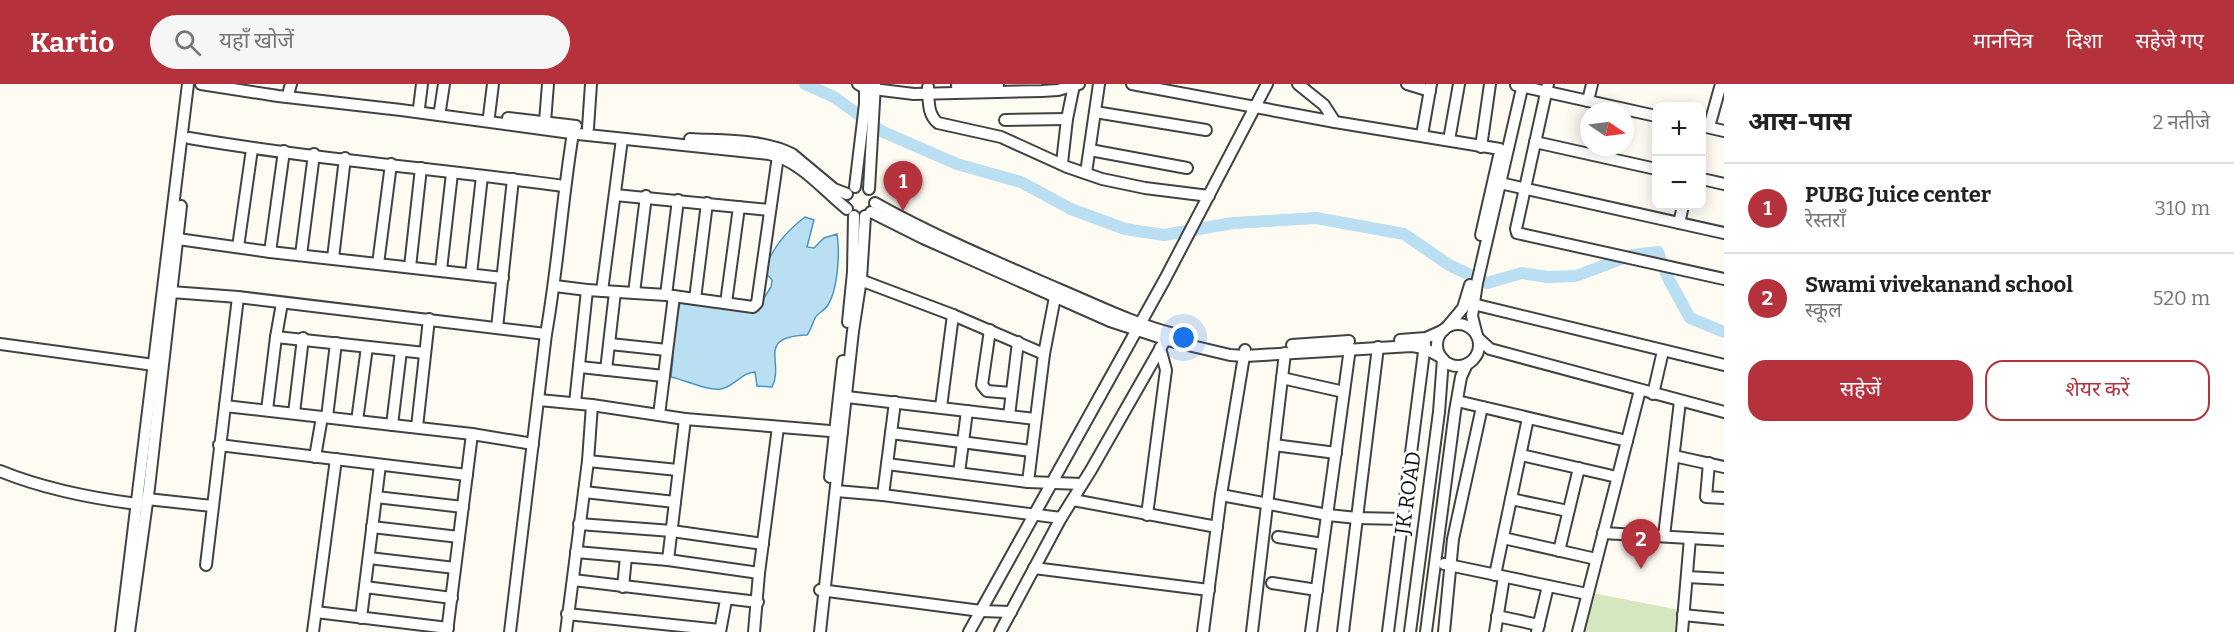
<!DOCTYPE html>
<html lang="hi">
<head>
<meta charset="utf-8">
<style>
  :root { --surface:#fff; --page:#f6f6f6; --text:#222; --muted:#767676; --line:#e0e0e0; --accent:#b5323c }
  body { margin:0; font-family:Bitter,"Noto Sans Devanagari",serif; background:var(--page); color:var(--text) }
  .controls { position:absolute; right:18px; top:18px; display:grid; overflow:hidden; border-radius:12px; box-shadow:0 3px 15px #0003 }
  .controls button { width:54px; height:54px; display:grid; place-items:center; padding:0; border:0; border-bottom:2px solid var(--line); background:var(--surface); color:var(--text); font:30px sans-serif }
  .compass { position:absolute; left:1580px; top:18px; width:54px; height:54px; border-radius:50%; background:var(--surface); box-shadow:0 3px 15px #0003; rotate:103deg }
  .you { position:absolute; left:1184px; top:254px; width:21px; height:21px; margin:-15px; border:4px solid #fff; border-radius:50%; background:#1a73e8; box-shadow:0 0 0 9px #1a73e833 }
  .badge { display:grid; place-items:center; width:39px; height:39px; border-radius:50%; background:var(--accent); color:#fff; font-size:20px; font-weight:700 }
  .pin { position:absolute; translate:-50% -50px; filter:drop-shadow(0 2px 3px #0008) }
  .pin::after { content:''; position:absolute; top:32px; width:21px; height:18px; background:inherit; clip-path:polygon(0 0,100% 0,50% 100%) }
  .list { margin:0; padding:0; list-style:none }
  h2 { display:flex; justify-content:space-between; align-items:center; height:78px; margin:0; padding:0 24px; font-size:26px }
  h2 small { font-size:20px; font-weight:400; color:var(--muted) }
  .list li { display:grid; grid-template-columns:39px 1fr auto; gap:18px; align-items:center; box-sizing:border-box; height:90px; padding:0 24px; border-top:2px solid var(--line) }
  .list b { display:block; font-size:22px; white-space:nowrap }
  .list p { margin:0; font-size:20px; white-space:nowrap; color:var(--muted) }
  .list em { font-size:20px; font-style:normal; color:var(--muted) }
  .actions { display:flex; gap:12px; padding:18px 24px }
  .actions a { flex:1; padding:14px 0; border:2px solid var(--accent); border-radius:18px; text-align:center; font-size:21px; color:var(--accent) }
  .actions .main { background:var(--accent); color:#fff }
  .icon { flex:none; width:33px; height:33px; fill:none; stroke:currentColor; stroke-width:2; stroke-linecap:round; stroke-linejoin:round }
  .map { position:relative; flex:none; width:1724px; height:548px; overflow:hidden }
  header { display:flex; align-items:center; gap:36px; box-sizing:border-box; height:84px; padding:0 30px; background:var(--accent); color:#fff }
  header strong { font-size:28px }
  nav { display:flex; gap:33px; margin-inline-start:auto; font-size:21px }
  .search { width:420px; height:54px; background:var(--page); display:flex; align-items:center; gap:15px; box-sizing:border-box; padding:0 21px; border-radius:33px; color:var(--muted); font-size:22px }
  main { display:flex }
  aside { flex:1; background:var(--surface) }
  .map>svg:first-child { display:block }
  .green { fill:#d4e7be }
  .water { fill:#bbdff2; stroke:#4896c3; stroke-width:1.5 }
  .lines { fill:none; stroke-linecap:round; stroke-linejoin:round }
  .river { stroke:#bbdff2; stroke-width:12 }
  .minor-casing { stroke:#424242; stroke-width:14 }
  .minor { stroke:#fff; stroke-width:10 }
  .labels { text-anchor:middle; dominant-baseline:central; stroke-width:6; stroke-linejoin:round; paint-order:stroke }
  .street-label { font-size:21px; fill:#0f0f0f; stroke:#fff }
</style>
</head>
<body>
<header>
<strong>Kartio</strong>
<div class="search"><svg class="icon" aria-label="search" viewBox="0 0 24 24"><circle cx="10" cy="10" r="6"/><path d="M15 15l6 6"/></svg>यहाँ खोजें</div>
<nav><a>मानचित्र</a><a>दिशा</a><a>सहेजे गए</a></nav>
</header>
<main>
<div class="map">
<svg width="1724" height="548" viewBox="0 0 1724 548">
  <rect width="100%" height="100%" fill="#fefbf3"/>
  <path class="green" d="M1592,509L1680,526L1678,548H1581Z"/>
  <path class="water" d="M805,133L814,136L807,163L814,164L824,154L837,150C840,168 838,205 828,221C825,226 818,229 815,234C812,240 811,246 807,251C755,253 785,278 772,303L757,302L755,288C742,288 734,303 721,305C706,307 686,296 671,293L673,274L671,257L680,219L755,228L771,203L772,196L764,187C772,164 786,147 805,133Z"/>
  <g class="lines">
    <path class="river" d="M805,0L834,13L881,47L957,80L1021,98L1071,125L1125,145L1164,151L1233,139L1316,134L1404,150L1449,181L1487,199L1522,189L1547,193L1576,192L1632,171L1658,168L1668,194L1690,234L1724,248"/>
    <defs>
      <g id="minor">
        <path d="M201,0L278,12L401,26L578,50L769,70C801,77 822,105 847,125"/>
        <path d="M858,0L865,4L914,10L1042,7L1058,6L1079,0"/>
        <path d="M1132,0L1335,38L1500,65"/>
        <path d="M1298,0L1324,21L1335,38"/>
        <path d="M1407,0L1430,7"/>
        <path d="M1548,0L1516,145L1517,149L1724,195"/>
        <path d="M1516,1L1656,32"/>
        <path d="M957,2L998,1"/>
        <path d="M928,3C929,16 927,30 938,39L1001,53L1067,83L1102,95L1145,104L1209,112"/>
        <path d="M289,7L291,0"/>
        <path d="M1588,17L1592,0"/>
        <path d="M419,24L422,0"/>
        <path d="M440,26L444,0"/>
        <path d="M1095,28L1206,46"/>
        <path d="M489,32L493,0"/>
        <path d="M508,34L576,42"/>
        <path d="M1005,36L1067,35"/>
        <path d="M545,38L548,0"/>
        <path d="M1702,42L1724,47"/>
        <path d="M1709,43L1721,0"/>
        <path d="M588,44L591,0"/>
        <path d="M1422,51L1431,0"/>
        <path d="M189,54C313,75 439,85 564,102"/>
        <path d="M690,55C723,57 761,55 792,70L834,105L847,110"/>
        <path d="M1449,56L1459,0"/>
        <path d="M1535,58L1656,85"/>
        <path d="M1481,63L1490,0"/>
        <path d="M1090,66L1187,84"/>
        <path d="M1062,79L1067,35L1074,1"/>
        <path d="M1086,89L1099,0"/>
        <path d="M1702,95L1724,100"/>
        <path d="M1500,99L1724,149"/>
        <path d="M855,103L865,20V0"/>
        <path d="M869,105L875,0"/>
        <path d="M615,111L770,126"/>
        <path d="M875,119C934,152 996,178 1058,205C1096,221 1134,240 1174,250"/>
        <path d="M871,128L923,154L1110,237L1171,257L1230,271L1245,272L1412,262L1424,264L1441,273"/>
        <path d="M1679,139L1683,122"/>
        <path d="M1481,151L1499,72"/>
        <path d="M178,155L270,168L503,194"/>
        <path d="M238,163L252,65"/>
        <path d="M270,168L284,67"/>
        <path d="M301,171L314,70"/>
        <path d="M333,174L345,74"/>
        <path d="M378,180L391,80"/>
        <path d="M410,183L421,84"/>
        <path d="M441,186L452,89"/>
        <path d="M471,190L482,92"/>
        <path d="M855,194L953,231L1044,270"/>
        <path d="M555,202L587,206L666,211L753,223L757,219L778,72"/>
        <path d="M602,207L622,55"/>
        <path d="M171,208L238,213L546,250"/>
        <path d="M634,209L646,112"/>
        <path d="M666,211L678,116"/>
        <path d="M695,215L707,119"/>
        <path d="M726,219L739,123"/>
        <path d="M1473,220L1724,281"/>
        <path d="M848,238L853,188L854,132"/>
        <circle cx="1458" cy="261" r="21"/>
        <path d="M1448,242L1463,224L1470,201"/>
        <path d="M497,244L513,95"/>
        <path d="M990,246L982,301L987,307L1011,309"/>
        <path d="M1477,252L1472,232L1477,199L1523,0"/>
        <path d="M276,253L425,269"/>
        <path d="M1479,255L1490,265L1724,328"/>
        <path d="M1400,256L1426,254L1444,246"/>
        <path d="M0,260L154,281"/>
        <path d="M610,260L667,266"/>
        <path d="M1292,261L1349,257"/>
        <path d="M580,283L664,292"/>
        <path d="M606,286L615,208"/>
        <path d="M1282,294L1344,308"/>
        <path d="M1653,310L1663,267"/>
        <path d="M847,313L1035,335"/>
        <path d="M539,316L592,321L685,335L842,348"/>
        <path d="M1457,317L1627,357"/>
        <path d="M575,319L587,206"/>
        <path d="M225,322L472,350L533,360"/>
        <path d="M941,323L953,231"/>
        <path d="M267,326L276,253L282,219"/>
        <path d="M294,329L303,254"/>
        <path d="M659,331L674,212"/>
        <path d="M1009,332L1018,258"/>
        <path d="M327,333L336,259"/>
        <path d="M357,337L367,263"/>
        <path d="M392,341L401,267"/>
        <path d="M417,343L429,235"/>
        <path d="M891,349L1031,367"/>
        <path d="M219,361L467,391"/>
        <path d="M1274,361L1336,369"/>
        <path d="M1521,371L1617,393"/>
        <path d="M1674,372L1724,383"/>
        <path d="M315,373L322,333"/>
        <path d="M588,377L678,386"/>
        <path d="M1709,379L1706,413L1724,414"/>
        <path d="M887,380L1028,398L1082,400"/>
        <path d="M0,387C44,405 90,414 137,420"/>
        <path d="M959,389L967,327"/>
        <path d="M830,393L843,277"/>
        <path d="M1028,398L1044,270L1055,213"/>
        <path d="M836,407L883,411L1061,434"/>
        <path d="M584,408L675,418"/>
        <path d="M883,411L895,318"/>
        <path d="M1221,411L1328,431L1357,434L1402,435"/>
        <path d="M376,413L463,423"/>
        <path d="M147,415L212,422"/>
        <path d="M1511,415L1568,427"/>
        <path d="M1073,416L1217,443"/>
        <path d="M1147,431L1166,286L1160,264"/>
        <path d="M579,440L672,447L763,460"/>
        <path d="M372,443L459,453"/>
        <path d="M1603,449L1724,456"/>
        <path d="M1664,452L1680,317"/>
        <path d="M1278,453L1323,460"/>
        <path d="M1503,454L1596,475"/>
        <path d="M1559,467L1579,384"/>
        <path d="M576,468L668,476L759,489"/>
        <path d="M369,474L455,484"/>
        <path d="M668,476L685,335"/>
        <path d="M1444,480L1587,510"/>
        <path d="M206,481L238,213"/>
        <path d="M1034,484L1209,506"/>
        <path d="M1495,491L1528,334"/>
        <path d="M1687,493L1724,495"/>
        <path d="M573,496L758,518"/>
        <path d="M1272,499L1317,506"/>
        <path d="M365,503L452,514"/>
        <path d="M623,503L626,473"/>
        <path d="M820,506L981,527L1011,528"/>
        <path d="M316,528L448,544"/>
        <path d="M567,530L720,546"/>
        <path d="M1683,531L1724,535"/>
        <path d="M1497,532L1539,541"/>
        <path d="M361,534L380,381"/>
        <path d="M121,548L188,0"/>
        <path d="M129,548L149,404L181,122"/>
        <path d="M313,548L336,375"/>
        <path d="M447,548L472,350"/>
        <path d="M510,548L546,250C558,183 562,116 573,49"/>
        <path d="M566,548L588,377L592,321"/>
        <path d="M720,548L726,516"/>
        <path d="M754,548L759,489L778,343"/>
        <path d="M820,548L853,247L861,195L865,132"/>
        <path d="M969,548L1165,195L1267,0"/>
        <path d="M1000,548L1061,434L1091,386L1168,251"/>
        <path d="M1203,548L1221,411L1245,266"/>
        <path d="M1252,548L1285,269"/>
        <path d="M1311,548L1350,264"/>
        <path d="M1343,548L1378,263"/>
        <path d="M1388,548L1425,260"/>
        <path d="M1410,548L1439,328L1443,275"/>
        <path d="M1426,548L1455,327L1461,293L1467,280"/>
        <path d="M1444,548L1453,455L1482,323"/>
        <path d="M1495,548L1504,493"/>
        <path d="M1537,548L1548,502"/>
        <path d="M1578,548L1640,306"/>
        <path d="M1682,548L1690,454"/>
      </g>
    </defs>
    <use href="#minor" class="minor-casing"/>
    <use href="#minor" class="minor"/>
  </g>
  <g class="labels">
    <g class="street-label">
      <text transform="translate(1408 409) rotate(-82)">JK ROAD</text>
    </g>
  </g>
</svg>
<div class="controls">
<button>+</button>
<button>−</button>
</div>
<svg class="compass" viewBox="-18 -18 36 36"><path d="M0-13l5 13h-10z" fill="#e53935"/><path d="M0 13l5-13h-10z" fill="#767676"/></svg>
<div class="you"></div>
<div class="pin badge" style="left:903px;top:127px">1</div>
<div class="pin badge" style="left:1641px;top:485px">2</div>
</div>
<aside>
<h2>आस-पास<small>2 नतीजे</small></h2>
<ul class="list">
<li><span class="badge">1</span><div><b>PUBG Juice center</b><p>रेस्तराँ</p></div><em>310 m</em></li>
<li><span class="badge">2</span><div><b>Swami vivekanand school</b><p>स्कूल</p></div><em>520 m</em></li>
</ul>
<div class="actions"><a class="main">सहेजें</a><a>शेयर करें</a></div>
</aside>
</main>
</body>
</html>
